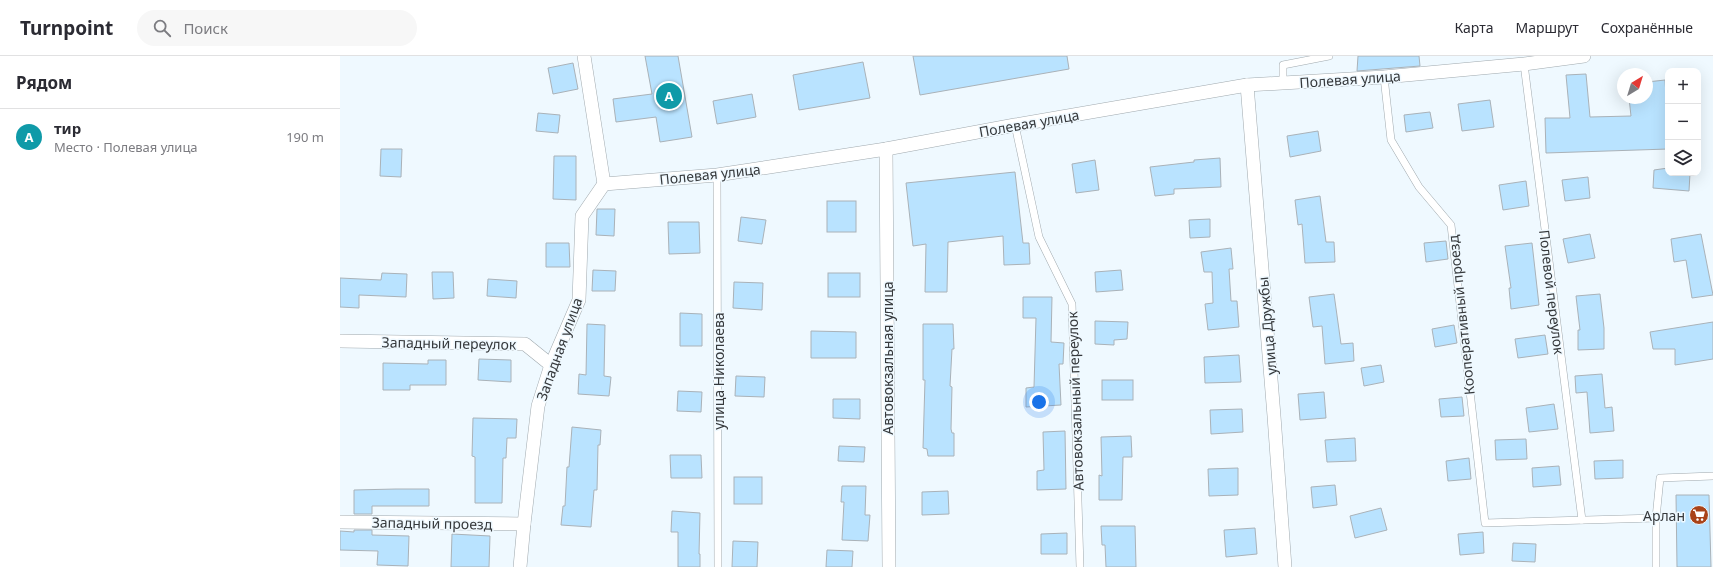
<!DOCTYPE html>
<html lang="ru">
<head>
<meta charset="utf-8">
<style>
  :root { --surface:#fff; --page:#f7f7f7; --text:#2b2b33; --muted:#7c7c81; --line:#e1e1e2; --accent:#7c3aed }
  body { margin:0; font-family:"Noto Sans",sans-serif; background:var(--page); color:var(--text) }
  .controls { position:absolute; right:12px; top:12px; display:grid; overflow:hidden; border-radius:8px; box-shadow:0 4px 16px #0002 }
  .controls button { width:36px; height:36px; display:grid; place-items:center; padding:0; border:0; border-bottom:1px solid var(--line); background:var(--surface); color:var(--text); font:20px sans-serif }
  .compass { position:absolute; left:1277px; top:12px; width:36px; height:36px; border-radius:50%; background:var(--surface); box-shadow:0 4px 16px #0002; rotate:38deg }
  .you { position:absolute; left:699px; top:346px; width:14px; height:14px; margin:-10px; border:3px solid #fff; border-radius:50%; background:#1a73e8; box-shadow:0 0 0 6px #1a73e833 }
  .badge { display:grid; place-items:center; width:26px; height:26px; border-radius:50%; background:var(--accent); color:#fff; font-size:13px; font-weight:700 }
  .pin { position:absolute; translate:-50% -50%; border:2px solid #fff; box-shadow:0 1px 4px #0006 }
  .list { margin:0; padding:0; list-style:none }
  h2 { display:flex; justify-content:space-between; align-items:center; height:52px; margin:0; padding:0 16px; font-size:17px }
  h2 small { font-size:13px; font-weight:400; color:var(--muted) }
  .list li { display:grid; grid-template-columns:26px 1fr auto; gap:12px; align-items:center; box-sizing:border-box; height:56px; padding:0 16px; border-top:1px solid var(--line) }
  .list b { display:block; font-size:15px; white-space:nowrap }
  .list p { margin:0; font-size:13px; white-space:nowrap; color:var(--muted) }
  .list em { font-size:13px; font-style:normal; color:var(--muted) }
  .icon { flex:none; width:22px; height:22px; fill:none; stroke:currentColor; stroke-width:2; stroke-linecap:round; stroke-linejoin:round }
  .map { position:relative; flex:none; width:1373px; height:511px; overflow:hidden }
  header { display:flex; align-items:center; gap:24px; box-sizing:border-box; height:56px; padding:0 20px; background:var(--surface); border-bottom:1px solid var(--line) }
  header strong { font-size:19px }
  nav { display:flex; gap:22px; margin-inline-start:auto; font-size:14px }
  .search { width:280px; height:36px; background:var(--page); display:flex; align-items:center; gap:10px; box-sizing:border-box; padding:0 14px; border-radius:22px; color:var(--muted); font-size:15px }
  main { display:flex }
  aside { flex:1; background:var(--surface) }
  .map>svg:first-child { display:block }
  .building { fill:#b9e3ff; stroke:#aab2b8 }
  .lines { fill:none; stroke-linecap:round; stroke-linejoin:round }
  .service-casing { stroke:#a0a9ae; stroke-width:8 }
  .minor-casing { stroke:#a0a9ae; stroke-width:14 }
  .service { stroke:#fff; stroke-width:7 }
  .minor { stroke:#fff; stroke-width:13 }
  .labels { text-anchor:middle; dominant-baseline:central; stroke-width:3; stroke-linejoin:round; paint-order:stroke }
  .street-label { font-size:14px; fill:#36393c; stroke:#eff9ff }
  .poi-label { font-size:14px; fill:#36393c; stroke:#eff9ff; text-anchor:end }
</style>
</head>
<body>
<header>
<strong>Turnpoint</strong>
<div class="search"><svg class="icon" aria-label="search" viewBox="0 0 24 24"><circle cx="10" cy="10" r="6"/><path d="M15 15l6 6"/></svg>Поиск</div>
<nav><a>Карта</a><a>Маршрут</a><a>Сохранённые</a></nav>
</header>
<main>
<aside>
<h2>Рядом<small></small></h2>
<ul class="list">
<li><span class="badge" style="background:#0f9aa8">A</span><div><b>тир</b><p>Место · Полевая улица</p></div><em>190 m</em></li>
</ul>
</aside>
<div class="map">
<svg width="1373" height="511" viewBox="0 0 1373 511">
  <rect width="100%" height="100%" fill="#eff9ff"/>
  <g class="building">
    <path d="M305,0H338L352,81L320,86L316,61L276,66L273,43L312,38Z"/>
    <path d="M573,0H727L729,13L580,39Z"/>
    <path d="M1018,0H1079L1080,10L1017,15Z"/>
    <path d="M523,6L530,42L459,54L453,19Z"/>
    <path d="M233,7L238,33L213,38L208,12Z"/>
    <path d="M1246,18L1250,61L1291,60L1289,42H1307V26L1325,24L1326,39H1328V93L1206,97L1205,62H1230L1226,19Z"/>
    <path d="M412,38L416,61L377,68L373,45Z"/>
    <path d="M1150,44L1154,71L1122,75L1118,48Z"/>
    <path d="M1090,56L1093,72L1066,76L1064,59Z"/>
    <path d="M198,57L220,59L218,77L196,75Z"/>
    <path d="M978,75L981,95L950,101L947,80Z"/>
    <path d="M41,93H62L61,121L40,120Z"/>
    <path d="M214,100H236V144L213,143Z"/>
    <path d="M880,102L881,131L834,133V138L815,140L810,111L854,106V104Z"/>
    <path d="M755,104L759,134L736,137L732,108Z"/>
    <path d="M1328,112V117H1350L1349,135L1313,132L1314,114Z"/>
    <path d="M675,116L683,187H689L690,208L664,209L663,180L608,186L607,236H585L586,188L573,190L566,127Z"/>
    <path d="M1248,121L1250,142L1225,145L1222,124Z"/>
    <path d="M1186,125L1189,150L1163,154L1159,129Z"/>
    <path d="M980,140L986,186H994L995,206L965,207L962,168L958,169L955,144Z"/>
    <rect x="487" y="145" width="29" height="31"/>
    <path d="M257,153H275L274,180L256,179Z"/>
    <path d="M401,161L426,164L422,188L398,185Z"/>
    <path d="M870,163V181L850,182L849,164Z"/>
    <path d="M328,166H359L360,197L329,198Z"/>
    <path d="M1250,178L1255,202L1228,207L1223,183Z"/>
    <path d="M1361,178L1373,239L1352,242L1346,204L1334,206L1331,183Z"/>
    <path d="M1106,185L1108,203L1086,206L1084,187Z"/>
    <path d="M206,187H229L230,211H206Z"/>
    <path d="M1192,187L1199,249L1171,253L1169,232H1171L1165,190Z"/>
    <path d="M891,192L893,213H889L891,245H897L899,271L868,274L865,248L873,247L872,216H864L861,196Z"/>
    <path d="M253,214L276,215L275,235H252Z"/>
    <path d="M781,214L783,234L756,236L755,216Z"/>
    <path d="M92,216H113L114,242L93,243Z"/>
    <path d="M42,217L67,218L66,241L19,239V252L0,251V222L41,224Z"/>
    <rect x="488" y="217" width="32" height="24"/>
    <path d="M148,223L177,225L176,242L147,240Z"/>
    <path d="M394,226L423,227L422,254L393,252Z"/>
    <path d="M994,238L1001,288L1013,287L1014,305L985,308L982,270L973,271L969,241Z"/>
    <path d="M1260,238L1264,272V293L1238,294V274H1240L1236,240Z"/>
    <path d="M683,241H712L711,286L724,287L723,308H719L721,349L686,351V332L694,331L696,262H683Z"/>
    <path d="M340,257L362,258V290H340Z"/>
    <path d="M755,265L788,266L787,283L774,284V289L755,288Z"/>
    <path d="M1373,266V303L1335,309V293H1313L1310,276Z"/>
    <path d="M247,268L265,269L264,320L271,321L269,340L238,338L239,318L246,319Z"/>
    <path d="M583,268H613L614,293H612L610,330L612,331L611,373L612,377H614V400H588L587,393L583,392L585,324H583Z"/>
    <path d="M1114,269L1117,287L1095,291L1092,273Z"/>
    <path d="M471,275L516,276V302H471Z"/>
    <path d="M1205,279L1208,298L1178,302L1175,283Z"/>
    <path d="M899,299L901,326L865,327L864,301Z"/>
    <path d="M139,303L171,304V326L138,324Z"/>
    <path d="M88,304H106V329H70V334H43V307L88,308Z"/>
    <path d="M1041,309L1044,326L1024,330L1021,312Z"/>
    <path d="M1262,318L1265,352L1272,351L1274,375L1250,377L1247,336L1236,337L1235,320Z"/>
    <path d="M396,320L425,321L424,341L395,340Z"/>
    <rect x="762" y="324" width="31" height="20"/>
    <path d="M338,335L362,336L361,356L337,355Z"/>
    <path d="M984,336L986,362L960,364L958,338Z"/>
    <path d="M1122,341L1124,360L1101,361L1099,343Z"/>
    <path d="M493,343H520V363L493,362Z"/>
    <path d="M1214,348L1218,373L1189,376L1186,352Z"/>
    <path d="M902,353L903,376L871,378L870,354Z"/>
    <path d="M133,362L177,363L176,382H167L166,402H163L162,447H135V401L132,400Z"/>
    <path d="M232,371L261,374L260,389H258L257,434H254L251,471L221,469L223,450H225L227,411H229Z"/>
    <path d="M725,375L726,433L697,434V415L704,414L703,376Z"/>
    <path d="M791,380L792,401H783L782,444H759V419L762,420L761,381Z"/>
    <path d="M1015,382L1016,405L987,406L985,384Z"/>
    <path d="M1186,383L1187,403L1156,404L1155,384Z"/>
    <path d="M499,390L525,391L524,406L498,405Z"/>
    <path d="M330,399H361L362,422H331Z"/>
    <path d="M1129,402L1131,423L1108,425L1106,405Z"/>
    <path d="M1283,404V422L1255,423L1254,405Z"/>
    <path d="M1219,410L1221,429L1193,431L1192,412Z"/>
    <path d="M898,412V439L869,440L868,413Z"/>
    <rect x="394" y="421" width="28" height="27"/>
    <path d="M995,429L997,449L973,452L971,431Z"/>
    <path d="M502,430H526L525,459H530L528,485L502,484L504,446H501Z"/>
    <path d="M56,433H89V450H32V458H14V434Z"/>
    <path d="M608,435L609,458L582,459V436Z"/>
    <path d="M1336,439H1369L1371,511H1337Z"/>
    <path d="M1041,452L1047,474L1015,482L1010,460Z"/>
    <path d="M332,455L360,457L359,498H360V511H338V476H331Z"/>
    <path d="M761,470H795L796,511H766L765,489H762Z"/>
    <path d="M915,472L917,498L886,501L884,474Z"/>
    <path d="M14,474H32V479L69,480L68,510L37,509L38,495L0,494V475L14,476Z"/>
    <path d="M1143,476L1144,497L1120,499L1118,478Z"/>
    <path d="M727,477V498H701V478Z"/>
    <path d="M112,478L150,480L149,511H111Z"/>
    <path d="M393,485L418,486L417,511H392Z"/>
    <path d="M1173,487L1196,488L1195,506L1172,505Z"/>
    <path d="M487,494L513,495L512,511H486Z"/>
  </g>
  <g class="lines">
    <defs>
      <g id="service">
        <path d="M1184,8L1242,464"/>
        <path d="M1044,21L1051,84L1079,131L1111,169L1145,467L1316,462"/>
        <path d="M943,27V9L989,0"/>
        <path d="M675,69L699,181L732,248L740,511"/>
        <path d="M377,119L378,511"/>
        <path d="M1316,511V462L1320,422L1373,420"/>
      </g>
      <g id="minor">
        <path d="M244,0L264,128L377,119L546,93L675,69L907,29L1044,21L1184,8L1244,0"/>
        <path d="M907,29L934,360L945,511"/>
        <path d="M546,93L549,511"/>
        <path d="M0,285L185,288L211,309"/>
        <path d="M0,466L184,468"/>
        <path d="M180,511L184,468L198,350L211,309L239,244L242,160L264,128"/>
      </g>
    </defs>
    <use href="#service" class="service-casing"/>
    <use href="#minor" class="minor-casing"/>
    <use href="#service" class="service"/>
    <use href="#minor" class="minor"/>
  </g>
  <defs>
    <symbol id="supermarket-disc" viewBox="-11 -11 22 22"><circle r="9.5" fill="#a94319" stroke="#eff9ff"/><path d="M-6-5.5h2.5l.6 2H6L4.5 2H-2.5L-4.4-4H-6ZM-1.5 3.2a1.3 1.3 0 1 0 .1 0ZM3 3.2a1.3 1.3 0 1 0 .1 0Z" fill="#fff"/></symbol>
  </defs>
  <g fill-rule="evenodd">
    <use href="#supermarket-disc" x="1348" y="448" width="22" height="22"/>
  </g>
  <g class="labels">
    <g class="street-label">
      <text transform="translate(1010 23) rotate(-4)">Полевая улица</text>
      <text transform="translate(689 67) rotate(-10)">Полевая улица</text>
      <text transform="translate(370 118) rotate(-6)">Полевая улица</text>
      <text transform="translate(1212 236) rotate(83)">Полевой переулок</text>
      <text transform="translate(1121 259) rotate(-96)">Кооперативный проезд</text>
      <text transform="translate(927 270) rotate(-95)">улица Дружбы</text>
      <text transform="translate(109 287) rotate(1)">Западный переулок</text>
      <text transform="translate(219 293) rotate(-70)">Западная улица</text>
      <text transform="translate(547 302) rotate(-90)">Автовокзальная улица</text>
      <text transform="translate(378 315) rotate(-90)">улица Николаева</text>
      <text transform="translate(735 345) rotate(-92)">Автовокзальный переулок</text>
      <text transform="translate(92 467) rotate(1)">Западный проезд</text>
    </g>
    <g class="poi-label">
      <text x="1345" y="459">Арлан</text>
    </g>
  </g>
</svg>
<div class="controls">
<button>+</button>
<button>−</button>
<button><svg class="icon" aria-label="layers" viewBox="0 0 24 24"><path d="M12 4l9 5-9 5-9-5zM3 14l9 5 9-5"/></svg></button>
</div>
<svg class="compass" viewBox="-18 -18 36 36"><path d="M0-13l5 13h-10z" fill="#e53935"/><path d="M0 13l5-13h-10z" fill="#7c7c81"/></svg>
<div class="you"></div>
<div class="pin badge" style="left:329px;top:40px;background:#0f9aa8">A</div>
</div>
</main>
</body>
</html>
